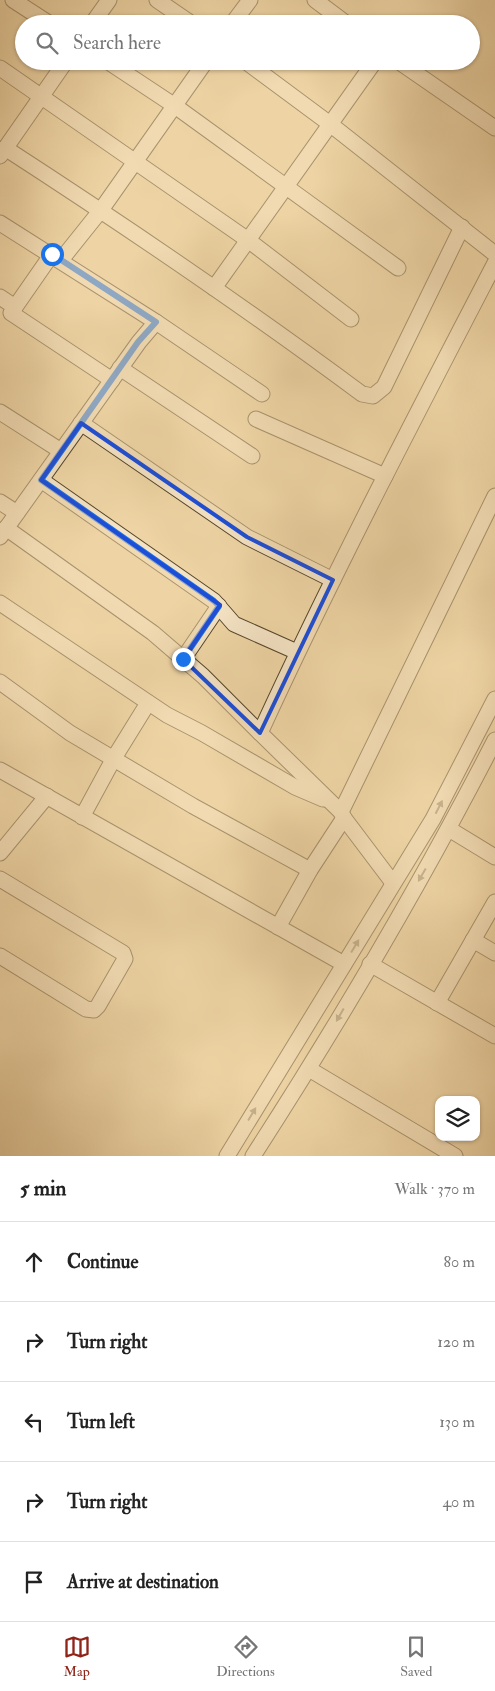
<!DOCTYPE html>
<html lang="en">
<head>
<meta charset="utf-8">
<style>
  :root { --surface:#fff; --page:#f6f6f6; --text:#222; --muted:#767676; --line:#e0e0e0; --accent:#8f2418 }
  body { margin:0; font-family:"IM FELL Double Pica",serif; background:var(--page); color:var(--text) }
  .controls { position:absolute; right:15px; bottom:15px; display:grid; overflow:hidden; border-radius:10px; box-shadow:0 1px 4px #0004 }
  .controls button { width:45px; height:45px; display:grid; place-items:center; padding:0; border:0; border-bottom:1px solid var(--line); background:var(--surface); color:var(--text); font:25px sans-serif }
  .stop { position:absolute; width:15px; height:15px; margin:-11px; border:4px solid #1a73e8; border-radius:50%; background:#fff }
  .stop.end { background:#1a73e8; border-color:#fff; box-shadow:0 1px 5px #0008 }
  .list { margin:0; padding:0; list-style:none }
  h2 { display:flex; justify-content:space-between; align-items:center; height:65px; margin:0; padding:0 20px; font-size:21px }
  h2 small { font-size:16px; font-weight:400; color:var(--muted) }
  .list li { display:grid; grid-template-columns:32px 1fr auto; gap:15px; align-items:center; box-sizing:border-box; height:80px; padding:0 20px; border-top:1px solid var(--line) }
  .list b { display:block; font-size:19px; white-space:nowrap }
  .list em { font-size:16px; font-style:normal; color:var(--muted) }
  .icon { flex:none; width:28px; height:28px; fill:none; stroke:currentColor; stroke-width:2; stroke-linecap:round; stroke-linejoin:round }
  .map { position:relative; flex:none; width:495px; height:1156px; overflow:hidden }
  .search { position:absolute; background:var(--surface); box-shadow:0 1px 4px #0004; left:15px; right:15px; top:15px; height:55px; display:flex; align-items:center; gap:12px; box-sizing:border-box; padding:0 18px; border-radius:28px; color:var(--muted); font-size:19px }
  .sheet { height:465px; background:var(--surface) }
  nav { display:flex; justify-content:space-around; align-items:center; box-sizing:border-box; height:70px; border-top:1px solid var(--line); background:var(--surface); font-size:14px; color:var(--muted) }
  nav a { display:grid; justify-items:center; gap:2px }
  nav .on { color:var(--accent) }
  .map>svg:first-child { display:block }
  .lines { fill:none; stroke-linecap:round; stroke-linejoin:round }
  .minor-casing { stroke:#56462c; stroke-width:17 }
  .minor { stroke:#f4e3c4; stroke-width:15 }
  .oneway { fill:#96876e }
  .route { stroke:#1a73e8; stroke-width:6 }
  .marked { fill:none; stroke:#1d4ed8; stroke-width:4; stroke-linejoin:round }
</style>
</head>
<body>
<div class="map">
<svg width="495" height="1156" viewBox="0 0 495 1156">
  <rect width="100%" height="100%" fill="#eed4a4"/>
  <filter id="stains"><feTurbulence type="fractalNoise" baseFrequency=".004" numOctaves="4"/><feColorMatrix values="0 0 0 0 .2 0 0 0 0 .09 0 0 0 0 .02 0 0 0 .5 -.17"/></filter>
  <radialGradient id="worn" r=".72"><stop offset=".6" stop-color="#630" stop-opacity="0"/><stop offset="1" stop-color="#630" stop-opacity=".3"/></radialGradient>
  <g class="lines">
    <defs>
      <g id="minor">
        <path d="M13,0L50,24"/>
        <path d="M157,0L192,24"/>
        <path d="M315,0L347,24"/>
        <path d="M92,24L109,0"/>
        <path d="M232,24L250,0"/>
        <path d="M107,61L175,106L398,268"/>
        <path d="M245,61L330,124L495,254"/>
        <path d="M398,61L495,128"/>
        <path d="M0,68L248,240L351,319"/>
        <path d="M5,148C127,227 246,308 362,394L373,396L384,387L462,227"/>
        <path d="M0,156L66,61"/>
        <path d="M0,223L156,322L262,394"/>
        <path d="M52,254L11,313L112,380"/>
        <path d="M61,260L101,210L206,61"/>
        <path d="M214,288L375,61"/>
        <path d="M0,297L15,307"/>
        <path d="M120,368L252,456"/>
        <path d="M0,412L61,451"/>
        <path d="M256,419L385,476"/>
        <path d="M81,423L247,537L333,580"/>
        <path d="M41,480L214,601L234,624L297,652"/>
        <path d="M0,502L17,513"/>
        <path d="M6,528L153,633L203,676L260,733"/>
        <path d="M0,537L139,342L156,322"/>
        <path d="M0,603L167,715L202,733L295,787L323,799"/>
        <path d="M183,659L219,606"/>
        <path d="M0,682L70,733L193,806L310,870"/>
        <path d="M0,770L344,964"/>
        <path d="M341,812L260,733C333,574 414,419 495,263"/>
        <path d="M82,817L114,758L148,703"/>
        <path d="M449,829L495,857"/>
        <path d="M0,853L47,796"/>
        <path d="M0,879L123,953L125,959L98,1006L94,1010L86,1009L0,956"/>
        <path d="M393,883L344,818L341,812L495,496"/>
        <path d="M278,927L310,870L344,818"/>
        <path d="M473,940L495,953"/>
        <path d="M370,964L495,1036"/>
        <path d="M437,1003L495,902"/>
        <path d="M309,1069L455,1156"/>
        <path d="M227,1156L433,819L495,699"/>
        <path d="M253,1156C340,1021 422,882 495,740"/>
      </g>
    </defs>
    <use href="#minor" class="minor-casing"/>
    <use href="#minor" class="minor"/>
  </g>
  <defs><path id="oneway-solid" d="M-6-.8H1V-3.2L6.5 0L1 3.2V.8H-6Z" transform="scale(1.25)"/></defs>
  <g class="oneway">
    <use href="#oneway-solid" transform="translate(439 807) rotate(-63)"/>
    <use href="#oneway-solid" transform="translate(422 875) rotate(120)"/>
    <use href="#oneway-solid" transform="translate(355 946) rotate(-59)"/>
    <use href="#oneway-solid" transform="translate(340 1015) rotate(120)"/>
    <use href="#oneway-solid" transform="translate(252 1114) rotate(-59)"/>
  </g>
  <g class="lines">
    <path class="route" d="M52,254L156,322L138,342L41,480L214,601L219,606L183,659"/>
  </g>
  <path d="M0 0H495V1156H0ZM81,423L247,537L333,580L260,733L183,659L220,605L41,480Z" fill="#eed4a4" fill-opacity=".55" fill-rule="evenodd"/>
  <path class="marked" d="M81,423L247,537L333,580L260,733L183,659L220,605L41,480Z"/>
  <rect width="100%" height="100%" filter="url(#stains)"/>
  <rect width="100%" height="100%" fill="url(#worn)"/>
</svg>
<div class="controls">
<button><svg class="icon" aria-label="layers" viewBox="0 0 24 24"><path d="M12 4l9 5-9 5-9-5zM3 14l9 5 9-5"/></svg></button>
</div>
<div class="stop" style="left:52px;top:254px"></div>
<div class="stop end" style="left:183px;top:659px"></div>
<div class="search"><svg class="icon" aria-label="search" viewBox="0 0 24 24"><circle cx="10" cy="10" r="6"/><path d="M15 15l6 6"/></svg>Search here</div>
</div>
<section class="sheet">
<h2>5 min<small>Walk · 370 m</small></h2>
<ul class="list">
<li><svg class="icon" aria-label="ahead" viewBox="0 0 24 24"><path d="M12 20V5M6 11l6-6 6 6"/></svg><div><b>Continue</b></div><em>80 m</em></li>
<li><svg class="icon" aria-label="right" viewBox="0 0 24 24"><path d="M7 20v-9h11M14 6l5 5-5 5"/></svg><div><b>Turn right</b></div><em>120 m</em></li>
<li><svg class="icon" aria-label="left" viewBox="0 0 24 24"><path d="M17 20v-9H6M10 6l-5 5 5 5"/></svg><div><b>Turn left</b></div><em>130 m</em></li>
<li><svg class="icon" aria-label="right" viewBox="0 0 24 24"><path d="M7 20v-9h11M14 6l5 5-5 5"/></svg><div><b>Turn right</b></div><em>40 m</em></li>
<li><svg class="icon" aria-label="arrive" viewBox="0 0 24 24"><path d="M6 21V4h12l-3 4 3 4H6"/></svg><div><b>Arrive at destination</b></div></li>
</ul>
</section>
<nav>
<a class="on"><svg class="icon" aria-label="map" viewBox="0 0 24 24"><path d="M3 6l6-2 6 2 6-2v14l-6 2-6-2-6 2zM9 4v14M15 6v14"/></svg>Map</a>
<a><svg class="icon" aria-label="directions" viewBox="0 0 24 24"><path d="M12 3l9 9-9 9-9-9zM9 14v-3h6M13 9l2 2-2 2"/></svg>Directions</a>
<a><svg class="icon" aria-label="saved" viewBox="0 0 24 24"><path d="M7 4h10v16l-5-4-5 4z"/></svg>Saved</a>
</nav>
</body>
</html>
